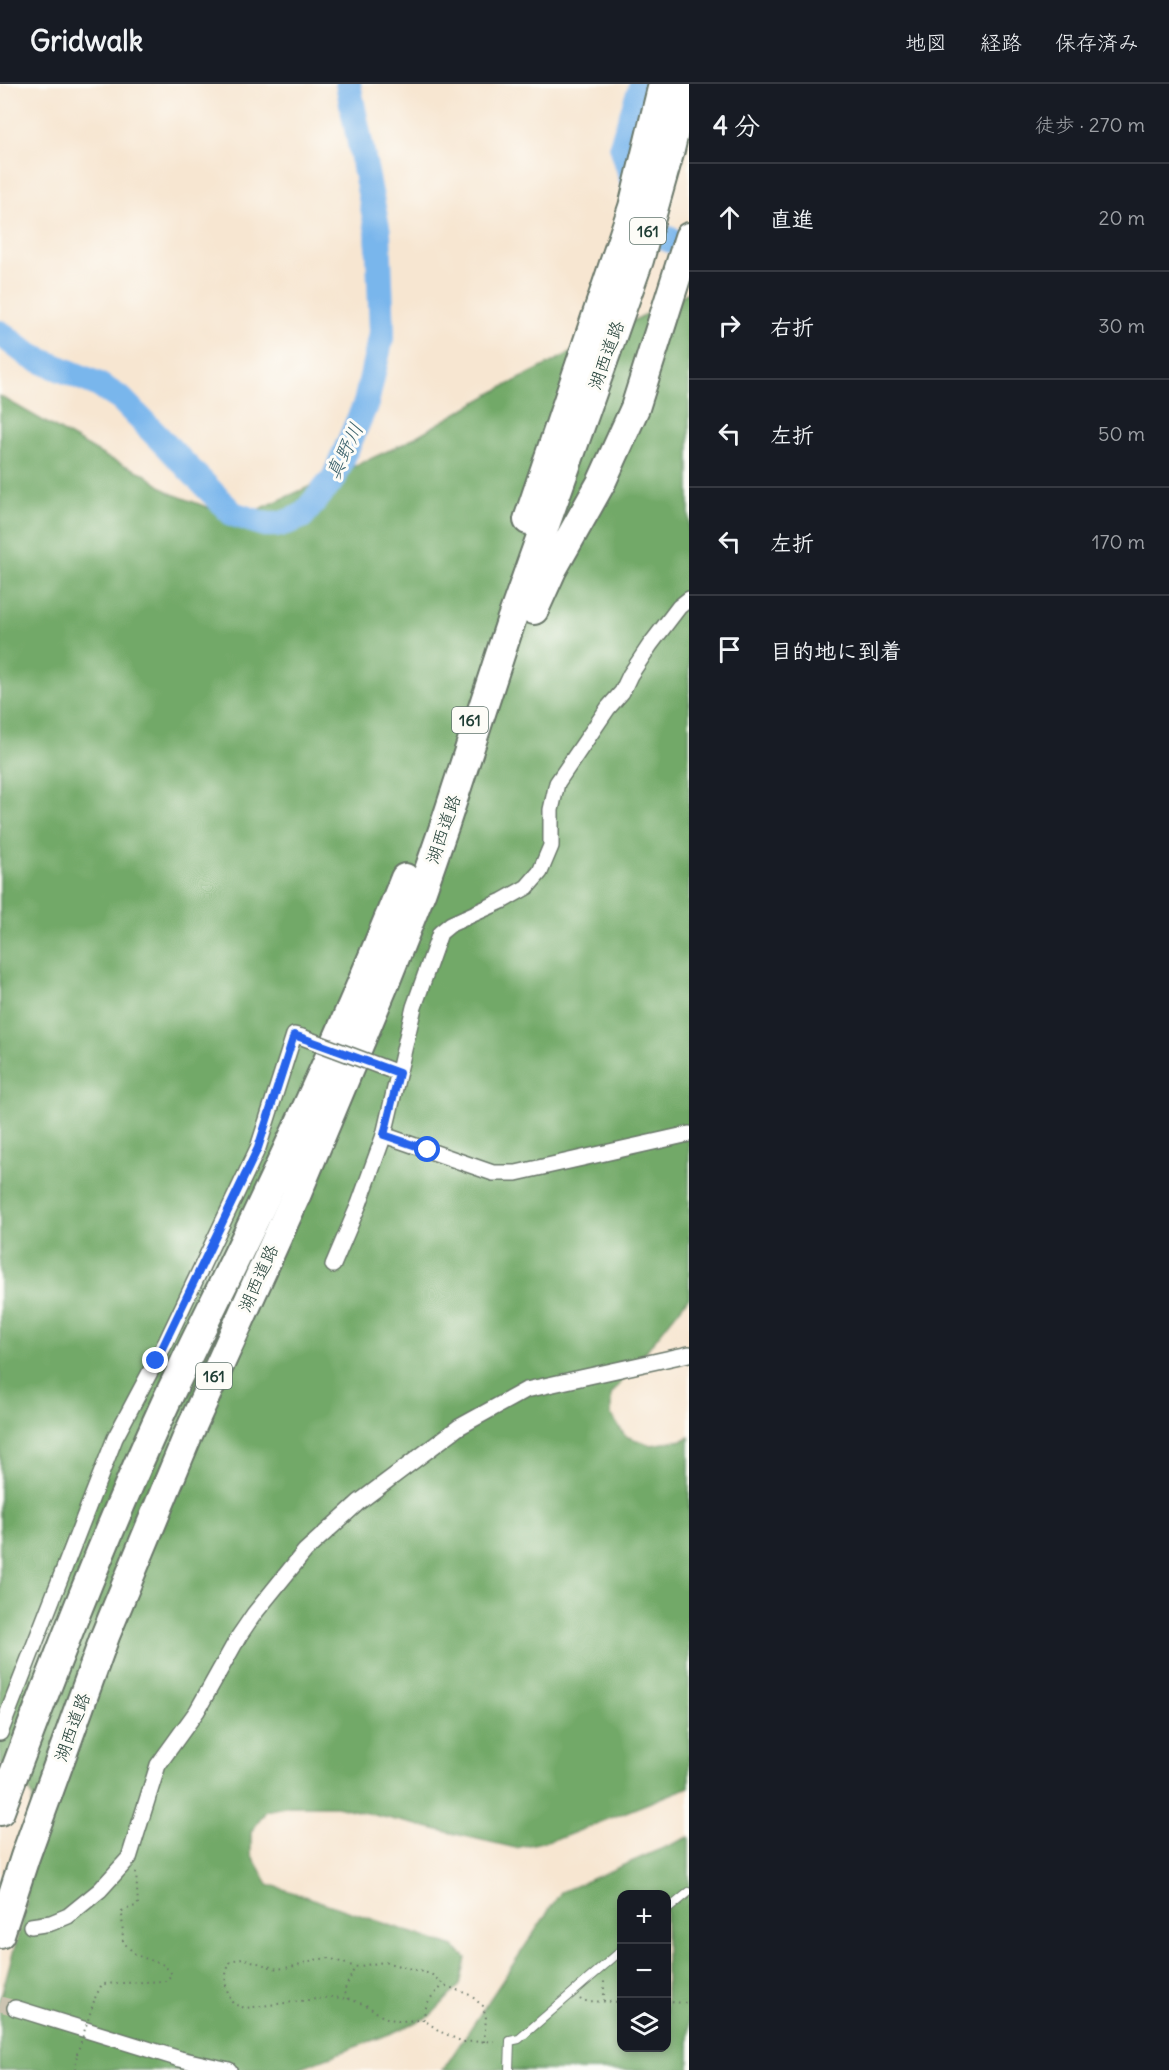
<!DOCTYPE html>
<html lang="ja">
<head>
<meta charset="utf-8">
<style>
  :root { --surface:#171b24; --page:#242831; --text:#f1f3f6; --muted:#9ea1a6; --line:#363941 }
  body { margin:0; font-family:Delius,"Klee One",sans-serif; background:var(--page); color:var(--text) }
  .controls { position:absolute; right:18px; bottom:18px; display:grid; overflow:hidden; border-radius:12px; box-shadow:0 3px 9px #0003 }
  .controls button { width:54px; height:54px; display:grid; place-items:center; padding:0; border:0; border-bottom:2px solid var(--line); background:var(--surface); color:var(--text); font:30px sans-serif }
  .stop { position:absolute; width:18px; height:18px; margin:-14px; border:4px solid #2563eb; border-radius:50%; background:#fff }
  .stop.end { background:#2563eb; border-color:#fff; box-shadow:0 2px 6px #0008 }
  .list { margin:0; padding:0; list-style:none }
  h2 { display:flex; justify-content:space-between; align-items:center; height:78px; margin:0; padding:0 24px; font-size:26px }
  h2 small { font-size:20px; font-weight:400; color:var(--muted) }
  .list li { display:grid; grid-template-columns:39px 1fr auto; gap:18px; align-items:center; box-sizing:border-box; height:108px; padding:0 24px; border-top:2px solid var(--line) }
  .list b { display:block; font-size:22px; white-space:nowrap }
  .list em { font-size:20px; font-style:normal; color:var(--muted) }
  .icon { flex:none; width:33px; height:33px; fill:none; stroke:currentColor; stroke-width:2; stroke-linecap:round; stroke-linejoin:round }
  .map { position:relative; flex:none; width:689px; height:1986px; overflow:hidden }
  header { display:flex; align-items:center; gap:36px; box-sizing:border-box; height:84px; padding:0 30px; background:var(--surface); border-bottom:2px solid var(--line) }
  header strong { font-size:28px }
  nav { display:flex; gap:33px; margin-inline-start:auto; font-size:21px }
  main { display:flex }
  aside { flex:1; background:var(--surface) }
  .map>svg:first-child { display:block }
  .forest { fill:#72a967; stroke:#48734e; stroke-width:1.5; fill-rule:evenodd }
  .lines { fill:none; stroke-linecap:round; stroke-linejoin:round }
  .river { stroke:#79b6ec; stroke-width:26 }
  .minor-tunnel { stroke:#ccc4b2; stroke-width:15; stroke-dasharray:15 8; stroke-linecap:butt }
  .service-casing { stroke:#6b786b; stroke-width:10 }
  .minor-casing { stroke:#6b786b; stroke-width:18 }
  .motorway-casing { stroke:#6b786b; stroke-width:32 }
  .path { stroke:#6b786b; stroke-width:2; stroke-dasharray:1.5 4.5; stroke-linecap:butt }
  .service { stroke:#fff; stroke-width:8 }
  .minor { stroke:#fff; stroke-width:15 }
  .motorway { stroke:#fff; stroke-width:28 }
  .minor-bridge-casing { stroke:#6b786b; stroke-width:18; stroke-linecap:butt }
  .path-bridge { stroke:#6b786b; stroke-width:2; stroke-dasharray:1.5 4.5; stroke-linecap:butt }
  .minor-bridge { stroke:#fff; stroke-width:15 }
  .route { stroke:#2563eb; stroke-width:8 }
  .labels { text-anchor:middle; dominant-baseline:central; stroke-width:6; stroke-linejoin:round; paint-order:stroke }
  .shield { fill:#fdfcf7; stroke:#62766e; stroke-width:1.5 }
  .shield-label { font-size:16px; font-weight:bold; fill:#1f3d34 }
  .street-label { font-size:18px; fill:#1f3d34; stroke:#fdfcf7 }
  .water-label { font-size:20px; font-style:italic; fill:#3a616b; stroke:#fdfcf7 }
</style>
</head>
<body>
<header>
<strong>Gridwalk</strong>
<nav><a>地図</a><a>経路</a><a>保存済み</a></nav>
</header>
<main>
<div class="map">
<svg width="689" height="1986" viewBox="0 0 689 1986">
  <rect width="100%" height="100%" fill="#fdfcf7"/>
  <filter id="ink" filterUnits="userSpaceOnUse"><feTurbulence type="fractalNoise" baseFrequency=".0167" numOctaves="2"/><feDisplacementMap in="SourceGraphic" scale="12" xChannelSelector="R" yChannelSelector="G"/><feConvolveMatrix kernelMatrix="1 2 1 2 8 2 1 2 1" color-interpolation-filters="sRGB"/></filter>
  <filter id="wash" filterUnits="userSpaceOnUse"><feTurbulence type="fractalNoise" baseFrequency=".008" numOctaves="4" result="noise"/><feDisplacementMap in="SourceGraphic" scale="24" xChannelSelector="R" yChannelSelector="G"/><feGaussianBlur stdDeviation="1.35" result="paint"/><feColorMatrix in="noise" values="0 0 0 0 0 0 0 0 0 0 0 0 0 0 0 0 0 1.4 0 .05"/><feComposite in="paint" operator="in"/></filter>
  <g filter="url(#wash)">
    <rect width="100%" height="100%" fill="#f7e6d1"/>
    <g class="forest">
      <path d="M689,208V1213L611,1311V1331L625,1352L651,1361L683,1356L689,1353V1703L563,1753L516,1764L336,1722H289L266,1727L251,1748V1770L268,1800L454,1863L466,1874L460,1901L430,1932L392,1949L294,1986H0V1915L26,1823L25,1773L33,1713L22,1693L0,1679V312L108,374L143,389L170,409L238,435L403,360L492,309Z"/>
      <path d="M689,1753V1986H443L561,1808ZM622,1810H666V1964H622Z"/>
    </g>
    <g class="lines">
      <g class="river">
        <path d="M642,0L622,61L647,147L689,163"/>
        <path d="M0,249L30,272L97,300L121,315L233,430L264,440H282L302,432L334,394L366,319L382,249L378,148L348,0"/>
      </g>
    </g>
  </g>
  <g filter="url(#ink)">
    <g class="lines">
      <path class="minor-tunnel" d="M0,1920L15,1924"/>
      <defs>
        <g id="service">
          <path d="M666,1827L689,1808"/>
          <path d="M509,1986L510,1957L519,1955L622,1866"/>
        </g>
        <g id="minor">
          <path d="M689,515L679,523L650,561L630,591L622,608L608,624L557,699L551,726V762L540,788L527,803L502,817L451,840L440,849L414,923L384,1051L493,1089H516L689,1050"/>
          <path d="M333,1181L359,1120L384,1051"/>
          <path d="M0,1649L115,1354L166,1258L258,1064L294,951L302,953"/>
          <path d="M31,1842L51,1839L68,1832L100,1806L129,1774L158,1681L197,1627L239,1552L254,1530L305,1467L359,1418L459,1343L526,1306L689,1270"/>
          <path d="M15,1924L180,1975L229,1986"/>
        </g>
        <g id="motorway">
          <path d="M528,436L633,123L663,0"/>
          <path d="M534,526L552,486L601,399L635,324L689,153"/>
          <path d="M0,1727C51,1590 104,1453 165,1320C193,1261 222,1203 250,1145C305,1030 358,913 405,794"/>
          <path d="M0,1850L25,1773L105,1552L188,1351L295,1114L384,901L422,806L445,740L511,537L639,176L670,66L685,0"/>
        </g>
      </defs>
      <use href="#service" class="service-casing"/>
      <use href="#minor" class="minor-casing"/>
      <use href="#motorway" class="motorway-casing"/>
      <g class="path">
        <path d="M666,1908L668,1918"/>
        <path d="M95,1914L102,1900L166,1897L172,1890L164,1881L136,1871L123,1858L122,1827L138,1821L136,1788"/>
        <path d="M349,1915L344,1907L355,1883"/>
        <path d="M580,1915L582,1917L622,1918"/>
        <path d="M604,1917V1896"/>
        <path d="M666,1918L689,1919"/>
        <path d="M424,1936C424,1920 431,1912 443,1902"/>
        <path d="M484,1958L486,1934L483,1922L470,1911L444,1901L431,1890L384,1878L355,1883L329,1874L313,1876L291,1883L277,1885L242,1874L231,1877C222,1894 225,1904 233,1920L245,1924L332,1913L349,1915L368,1922L383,1933L398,1937L424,1936L441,1948L463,1958L498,1957"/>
        <path d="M75,1986L77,1970"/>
      </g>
      <use href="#service" class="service"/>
      <use href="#minor" class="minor"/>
      <use href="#motorway" class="motorway"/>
      <defs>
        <path id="minor-bridge" d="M302,953L390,986"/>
      </defs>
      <use href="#minor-bridge" class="minor-bridge-casing"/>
      <path class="path-bridge" d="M77,1970L95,1914"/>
      <use href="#minor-bridge" class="minor-bridge"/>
    </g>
  </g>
  <g class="lines" filter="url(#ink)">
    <path class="route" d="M156,1277L258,1064L294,951L399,989L384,1051L428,1066"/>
  </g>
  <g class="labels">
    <g class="shield">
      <rect x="630" y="134" width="36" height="26" rx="4.5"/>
      <rect x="452" y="623" width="36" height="26" rx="4.5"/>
      <rect x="196" y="1279" width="36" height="26" rx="4.5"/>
    </g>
    <g class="shield-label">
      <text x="648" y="147">161</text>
      <text x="470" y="636">161</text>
      <text x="214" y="1292">161</text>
    </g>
    <g class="street-label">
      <text transform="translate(606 271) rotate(-70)">湖西道路</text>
      <text transform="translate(443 745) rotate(-71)">湖西道路</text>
      <text transform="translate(258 1194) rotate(-66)">湖西道路</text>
      <text transform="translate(72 1643) rotate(-70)">湖西道路</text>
    </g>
    <g class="water-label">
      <text transform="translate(344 367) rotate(-64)">真野川</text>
    </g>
  </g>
</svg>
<div class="controls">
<button>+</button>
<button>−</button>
<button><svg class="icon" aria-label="layers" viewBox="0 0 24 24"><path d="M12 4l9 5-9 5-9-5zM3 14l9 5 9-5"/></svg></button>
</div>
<div class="stop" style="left:428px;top:1066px"></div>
<div class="stop end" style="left:156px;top:1277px"></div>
</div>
<aside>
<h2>4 分<small>徒歩 · 270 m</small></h2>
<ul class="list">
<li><svg class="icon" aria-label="ahead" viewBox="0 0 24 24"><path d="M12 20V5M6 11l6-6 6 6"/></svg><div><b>直進</b></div><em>20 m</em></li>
<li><svg class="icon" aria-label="right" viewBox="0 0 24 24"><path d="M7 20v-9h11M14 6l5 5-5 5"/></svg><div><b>右折</b></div><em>30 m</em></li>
<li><svg class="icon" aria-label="left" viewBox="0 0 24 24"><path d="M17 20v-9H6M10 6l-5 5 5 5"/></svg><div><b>左折</b></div><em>50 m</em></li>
<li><svg class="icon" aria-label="left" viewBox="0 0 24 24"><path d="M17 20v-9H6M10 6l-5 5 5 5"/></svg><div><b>左折</b></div><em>170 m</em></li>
<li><svg class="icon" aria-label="arrive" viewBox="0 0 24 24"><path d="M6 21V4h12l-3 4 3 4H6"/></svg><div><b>目的地に到着</b></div></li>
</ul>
</aside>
</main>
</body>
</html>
